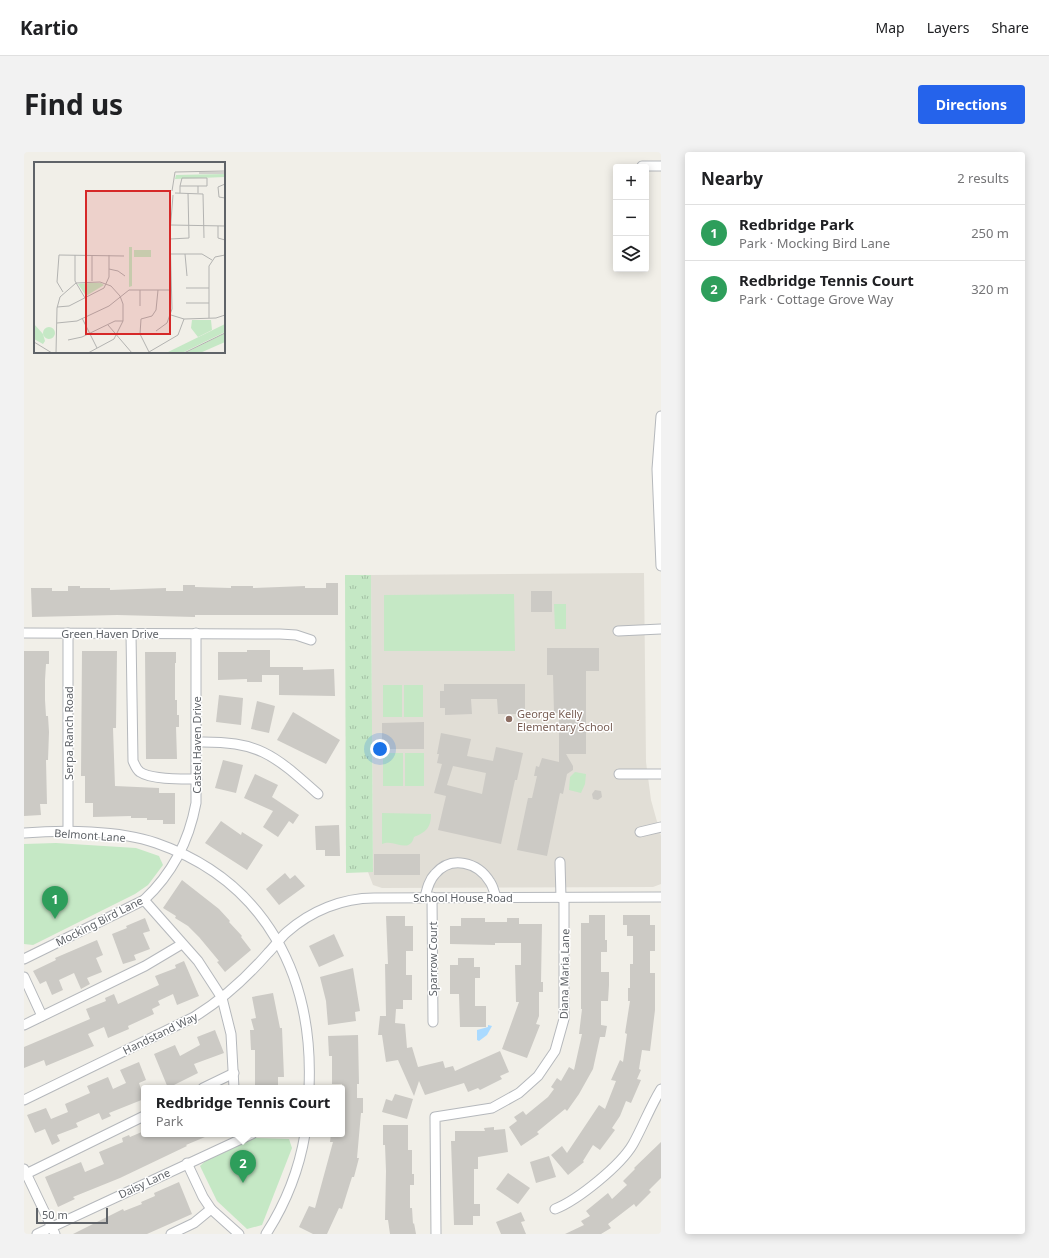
<!DOCTYPE html>
<html lang="en">
<head>
<meta charset="utf-8">
<style>
  :root { --surface:#fff; --page:#f2f2f2; --text:#202124; --muted:#757577; --line:#e0e0e0; --accent:#2563eb }
  body { margin:0; font-family:"Noto Sans",sans-serif; background:var(--page); color:var(--text) }
  .controls { position:absolute; right:12px; top:12px; display:grid; overflow:hidden; border-radius:4px; box-shadow:0 2px 10px #0003 }
  .controls button { width:36px; height:36px; display:grid; place-items:center; padding:0; border:0; border-bottom:1px solid var(--line); background:var(--surface); color:var(--text); font:20px sans-serif }
  .scale { position:absolute; left:12px; bottom:10px; width:72px; box-sizing:border-box; padding-left:4px; border:2px solid #5f6368; border-top:0; font-size:11px; line-height:14px; white-space:nowrap; color:#5f6368; -webkit-text-stroke:3px #fff; paint-order:stroke }
  .you { position:absolute; left:356px; top:597px; width:14px; height:14px; margin:-10px; border:3px solid #fff; border-radius:50%; background:#1a73e8; box-shadow:0 0 0 6px #1a73e833 }
  .badge { display:grid; place-items:center; width:26px; height:26px; border-radius:50%; background:var(--accent); color:#fff; font-size:13px; font-weight:700 }
  .pin { position:absolute; translate:-50% -33px; filter:drop-shadow(0 1px 2px #0008) }
  .pin::after { content:''; position:absolute; top:21px; width:14px; height:12px; background:inherit; clip-path:polygon(0 0,100% 0,50% 100%) }
  .popup { position:absolute; left:117px; top:933px; width:204px; height:52px; box-sizing:border-box; display:grid; place-content:center; border-radius:4px; background:var(--surface); filter:drop-shadow(0 1px 3px #0005); font-size:13px; white-space:nowrap; color:var(--muted) }
  .popup b { font-size:15px; color:var(--text) }
  .popup::after { content:''; position:absolute; left:50%; top:100%; margin-left:-8px; border:8px solid transparent; border-top-color:var(--surface) }
  .list { margin:0; padding:0; list-style:none }
  h2 { display:flex; justify-content:space-between; align-items:center; height:52px; margin:0; padding:0 16px; font-size:17px }
  h2 small { font-size:13px; font-weight:400; color:var(--muted) }
  .list li { display:grid; grid-template-columns:26px 1fr auto; gap:12px; align-items:center; box-sizing:border-box; height:56px; padding:0 16px; border-top:1px solid var(--line) }
  .list b { display:block; font-size:15px; white-space:nowrap }
  .list p { margin:0; font-size:13px; white-space:nowrap; color:var(--muted) }
  .list em { font-size:13px; font-style:normal; color:var(--muted) }
  .icon { flex:none; width:22px; height:22px; fill:none; stroke:currentColor; stroke-width:2; stroke-linecap:round; stroke-linejoin:round }
  .map { position:relative; flex:none; width:637px; height:1082px; overflow:hidden; border-radius:4px }
  header { display:flex; align-items:center; gap:24px; box-sizing:border-box; height:56px; padding:0 20px; background:var(--surface); border-bottom:1px solid var(--line) }
  header strong { font-size:19px }
  nav { display:flex; gap:22px; margin-inline-start:auto; font-size:14px }
  .intro { display:flex; align-items:center; justify-content:space-between; box-sizing:border-box; height:96px; padding:0 24px }
  h1 { margin:0; font-size:28px }
  .button { padding:10px 18px; border-radius:4px; background:var(--accent); color:#fff; font-size:14px; font-weight:700 }
  main { display:flex; gap:24px; padding:0 24px }
  aside { flex:1; background:var(--surface); border-radius:4px; box-shadow:0 2px 10px #0003 }
  .map>svg:first-child { display:block }
  .education { fill:#e1ded6 }
  .grass { fill:url(#grass-tufts) }
  .park { fill:#c5e8c5 }
  .water { fill:#aadaff }
  .building { fill:#cccac5; fill-rule:evenodd }
  .lines { fill:none; stroke-linecap:round; stroke-linejoin:round }
  .minor-casing { stroke:#b5b8bc; stroke-width:11 }
  .minor { stroke:#fff; stroke-width:9 }
  .education-dot { fill:#8d6e63; stroke:#fff; stroke-width:1.5 }
  .labels { text-anchor:middle; dominant-baseline:central; stroke-width:3; stroke-linejoin:round; paint-order:stroke }
  .street-label { font-size:11px; fill:#5f6368; stroke:#fff }
  .education-label { font-size:11px; fill:#785e54; stroke:#fff; text-anchor:start }
  .inset-road { fill:none; stroke:#b3b3b1; stroke-width:1 }
  .view { fill:#d62828; fill-opacity:0.15; stroke:#d62828; stroke-width:2 }
  .inset-edge { fill:none; stroke:#5f6368; stroke-width:2 }
</style>
</head>
<body>
<header>
<strong>Kartio</strong>
<nav><a>Map</a><a>Layers</a><a>Share</a></nav>
</header>
<div class="intro"><h1>Find us</h1><a class="button">Directions</a></div>
<main>
<div class="map">
<svg width="637" height="1082" viewBox="0 0 637 1082">
  <defs>
    <pattern id="grass-tufts" width="24" height="20" patternUnits="userSpaceOnUse"><rect width="24" height="20" fill="#c5e8c5"/><path d="M3 7l-1-3M5 7V3M7 7l1-3M15 17l-1-3M17 17v-4M19 17l1-3" fill="none" stroke="#a3c0a4"/></pattern>
  </defs>
  <rect width="100%" height="100%" fill="#f1efe8"/>
  <path class="education" d="M620,421L622,610L627,648L637,684V732L629,735L358,736L349,733L344,720H349L347,423Z"/>
  <path class="grass" d="M321,423H347L349,720L322,721Z"/>
  <g class="park">
    <path d="M490,442L491,499H360V443Z"/>
    <path d="M530,452H542V477H531Z"/>
    <rect x="359" y="533" width="19" height="32"/>
    <rect x="380" y="533" width="19" height="32"/>
    <rect x="359" y="601" width="20" height="33"/>
    <rect x="381" y="601" width="19" height="33"/>
    <path d="M551,620L562,622L561,632L557,641L545,638L546,625Z"/>
    <path d="M358,661L407,662C407,676 402,680 390,685C385,703 370,686 358,692Z"/>
    <path d="M32,691L112,696L135,704L139,713L124,733L111,742L9,793L0,792V692Z"/>
    <path d="M231,986L265,987L268,996L238,1073L223,1077L193,1049L176,1014C190,999 211,992 231,986Z"/>
  </g>
  <path class="water" d="M464,873L468,874L463,883L455,889L453,888V878L464,875Z"/>
  <g class="building">
    <path d="M302,431H314V463H171V465L93,463L8,465L7,436H28V439H44V434H56V436H86V438L142,436V439H159V433H171V435L207,436V434H229V436L281,434V436H302Z"/>
    <rect x="507" y="439" width="21" height="21"/>
    <path d="M523,496H575V519H562V602H542L549,614V618L543,622L539,642L536,641L523,704L493,698L504,646H508L513,624H510L512,614L515,615L518,606L535,610V561H530L529,523H523Z"/>
    <path d="M223,498H246V515H279V518L310,517L311,544L255,543V523H238V530H223V527L194,528V500H223Z"/>
    <path d="M0,499H25V512H22L21,528V548L22,564H24L25,580L24,608H22L23,652H16L17,663L0,664Z"/>
    <path d="M58,499H93L92,576H89L91,634L135,636V641H151V672H139V668H123V666H107V664L69,665V651H61V624H57Z"/>
    <path d="M121,500H152V511H151V548H153V563H155V575H152L153,607H122Z"/>
    <path d="M420,532H501V562H474L473,547H447L448,562L421,563V556H416V539H420Z"/>
    <path d="M195,543L219,546L217,573L192,570Z"/>
    <path d="M233,549L251,554L245,581L227,577Z"/>
    <path d="M269,560L316,588L302,612L253,588Z"/>
    <path d="M400,570V597H358V571Z"/>
    <path d="M417,581L447,587L443,604L469,609L472,595L499,601L493,628H491L477,692L414,678L422,644L410,641L418,612L413,611L415,602H413ZM429,614L462,621L458,642L423,633Z"/>
    <path d="M199,608L219,613L212,641L191,636Z"/>
    <path d="M231,622L254,633L248,645L275,663L269,672L265,669L254,685L239,675L249,659L220,646Z"/>
    <path d="M571,638L577,639L578,645L574,648L569,647L568,642Z"/>
    <path d="M197,669L217,683L218,680L239,693L223,718L181,691Z"/>
    <path d="M315,673L316,704H301V698H292L291,674Z"/>
    <rect x="350" y="702" width="46" height="21"/>
    <path d="M261,721L266,727L271,723L281,734L255,753L242,737Z"/>
    <path d="M158,728L195,757L206,769L205,770L218,784L217,785L227,798L201,820L193,810L195,809L175,785L164,774L151,766L152,764L139,756Z"/>
    <path d="M565,763H581V788H583V800H577V820H585V833L584,849H577V873L583,874L581,885H576L569,917L555,942L543,959L541,957L513,980L515,982L497,994L485,975L493,969L490,965L499,959L502,963L524,945L530,937L527,935L533,926L537,929L545,915L550,918L558,882H555L558,857H557V771H565Z"/>
    <path d="M599,763H626V773H631V799H626V821H631V858L626,899L618,898L615,917L617,918L613,927L617,928L607,951L602,949L596,964L588,976L591,978L576,998L569,993L559,1009L560,1010L544,1023L527,1003L538,994L543,1001L575,953L581,957L592,929L587,928L596,908L599,910L603,882L601,881L606,849H604V836H606V812H609V784H603V773H599Z"/>
    <path d="M362,764H381V774H389V799H382V823H388V848H379V857H372L371,871L381,872L383,896L388,895L394,915L419,909L421,916L429,914L431,919L476,899L485,920L476,924L478,927L456,938L454,936L444,940L440,931L401,943L395,929L390,944L374,908L362,910L358,883H354L356,864H362L361,812H364Z"/>
    <path d="M121,766L126,779L119,781L126,797L110,803L112,808L99,812L88,782L103,776L102,774Z"/>
    <path d="M437,766H461V770H483V766H495V772H518L517,830H519V840H515V864L512,872L516,873L503,906L478,897L495,850H492L491,813H497V791H471V793L426,792V774H437Z"/>
    <path d="M310,782L320,804L295,815L285,794Z"/>
    <path d="M73,788L79,803L72,806L78,820L63,826L66,832L57,837L50,821L35,828L39,838L28,843L22,829L16,832L9,819L32,808L31,806Z"/>
    <path d="M434,806H450V815H456V826H451V854H462V875H436L435,842H426V813H434Z"/>
    <path d="M160,809L175,844L153,853L149,842L134,849L136,853L128,857L130,862L104,874L105,877L84,886L80,875L64,882L70,894L22,914L20,908L0,916V895L66,867L62,857L82,849L81,846L90,842L94,852L135,833L131,824L152,816L151,813Z"/>
    <path d="M329,816L336,859L331,860L332,869L304,873L302,849L296,825Z"/>
    <path d="M249,841L256,876H258L260,925H254V934H231V898H227L226,878H230L227,867L232,866L228,845Z"/>
    <path d="M191,878L200,901L170,912L174,921L144,936L130,902L151,893L156,904L176,893L173,885Z"/>
    <path d="M334,883L335,932H333V946H339V961H337L333,1006H335L330,1025H328L318,1057L315,1056L303,1082H289L275,1075L285,1054L291,1056L309,990H306L307,982H318V932H308V904H305L304,884Z"/>
    <path d="M115,910L122,928L115,931L120,947L85,961L87,964L78,968L75,961L52,971L54,975L33,983L36,989L28,993L21,977L11,981L3,963L22,956L27,967L44,960L41,952L66,941L63,934L84,925L89,937L102,931L96,918Z"/>
    <path d="M371,942L389,947L383,967L358,960L362,947L368,949Z"/>
    <path d="M359,973H384V998H388V1022H390V1033H386V1056H388L389,1072L390,1071L392,1082H366L364,1068H361L362,1019L361,993H359Z"/>
    <path d="M470,975V978L481,977L484,1000L454,1005V1017H450V1052H456V1064H449V1073H430L427,989H431V979H461L460,976Z"/>
    <path d="M120,979V982H188L162,993L163,994L96,1026L49,1045L51,1047L34,1055L21,1025L57,1010L61,1020L80,1012L75,1000L99,990L98,986L105,983L106,985Z"/>
    <path d="M637,990V1026L625,1038L627,1040L612,1055L610,1052L584,1072L587,1076L577,1082H541L560,1073L557,1069L566,1064L562,1059L584,1041L588,1047L603,1033L599,1029L611,1017L610,1016Z"/>
    <path d="M525,1004L532,1025L512,1031L506,1010Z"/>
    <path d="M484,1021L506,1036L494,1052L472,1037Z"/>
    <path d="M155,1030L168,1062L123,1082H49L99,1057L100,1059L118,1052L117,1050L131,1044L130,1041Z"/>
    <path d="M497,1060L501,1069L497,1070L502,1082H477L472,1070Z"/>
  </g>
  <g class="lines">
    <defs>
      <g id="minor">
        <path d="M618,14H637"/>
        <path d="M637,264L633,317L637,414"/>
        <path d="M594,479L637,477"/>
        <path d="M0,481L256,482L272,483L287,488"/>
        <path d="M44,481V680"/>
        <path d="M107,482L109,609C111,613 112,617 116,620C128,628 159,627 173,627"/>
        <path d="M173,590C235,589 249,602 294,642"/>
        <path d="M595,622H637"/>
        <path d="M616,680L637,675"/>
        <path d="M0,681C39,678 95,678 132,691C242,729 290,825 285,936"/>
        <path d="M536,710L537,746"/>
        <path d="M401,745C403,737 405,728 411,722C427,703 454,710 466,730C469,734 470,740 472,745"/>
        <path d="M408,745L409,870"/>
        <path d="M120,748L174,809L198,846L207,882L210,936"/>
        <path d="M0,807L120,748C148,722 165,689 172,651V481"/>
        <path d="M0,825L18,864"/>
        <path d="M0,873L121,814L158,792"/>
        <path d="M179,936L210,921"/>
        <path d="M0,948L170,865C198,848 223,825 244,801C251,794 256,786 263,780C287,759 318,746 350,746L637,745"/>
        <path d="M163,1011L179,1045L187,1057L215,1082"/>
        <path d="M0,1017L31,1082"/>
        <path d="M0,1023L120,964"/>
        <path d="M531,1057C554,1048 597,1013 609,992C619,974 626,955 637,937"/>
        <path d="M13,1082L228,982"/>
        <path d="M147,1082L170,1071L187,1057"/>
        <path d="M242,1082C262,1051 275,1018 281,982"/>
        <path d="M412,1082L411,965L468,956L495,941L514,924L531,899L540,867V746"/>
      </g>
    </defs>
    <use href="#minor" class="minor-casing"/>
    <use href="#minor" class="minor"/>
  </g>
  <circle class="education-dot" cx="485" cy="567" r="4"/>
  <g class="labels">
    <g class="street-label">
      <text x="86" y="481">Green Haven Drive</text>
      <text transform="translate(44 581) rotate(-90)">Serpa Ranch Road</text>
      <text transform="translate(172 593) rotate(-90)">Castel Haven Drive</text>
      <text transform="translate(66 683) rotate(4)">Belmont Lane</text>
      <text x="439" y="745">School House Road</text>
      <text transform="translate(75 769) rotate(-27)">Mocking Bird Lane</text>
      <text transform="translate(408 807) rotate(-90)">Sparrow Court</text>
      <text transform="translate(540 822) rotate(-89)">Diana Maria Lane</text>
      <text transform="translate(136 881) rotate(-26)">Handstand Way</text>
      <text transform="translate(120 1031) rotate(-25)">Daisy Lane</text>
    </g>
    <g class="education-label">
      <text x="493" y="561">George Kelly<tspan x="493" dy="13">Elementary School</tspan></text>
    </g>
  </g>
  <g transform="translate(10 10)">
    <rect width="191" height="191" fill="#f1efe8"/>
    <path d="M95,85H98V124L95,125ZM191,162V170L148,191H132ZM191,171V180L166,191H151Z" fill="#c5e8c5"/>
    <path d="M191,12V15L141,17L142,13ZM100,88H117V95H100ZM56,121H67L70,123L52,134L44,122ZM158,158H177L178,168L164,175L157,166ZM0,162L9,172L11,179L9,182L0,177ZM9 171a6 6 0 1 1 12 0a6 6 0 1 1-12 0Z" fill="#c5e8c5"/>
    <path class="inset-road" d="M165,11H191M191,22L184,25L185,35L191,36M146,24L148,16H173V24H164M138,29L141,10L191,9M141,31L169,32L170,76M146,31V24H164V31M137,63L191,64M184,64V76L191,78M136,77L155,76L154,31M137,92H168L178,98M151,92L153,114M41,93V119L51,136M58,93V119M75,107L84,109L91,114M152,126H175M106,128V144M124,128L122,148L118,154L107,157L106,172L115,190L144,173L150,157M29,130L23,120L25,93L90,94M152,141H175M23,145L35,144L70,126L75,115V93M137,153L150,157L182,156L191,153M48,156L63,186M175,156V104L181,95L191,93M23,161L43,159L75,144L95,128H138M74,163L98,191M122,169L133,161L138,147L136,71L139,33M34,178L48,175L81,159H89M0,180L18,191M22,191L23,146L26,135L42,121L66,120L77,124L86,134L89,142V159L80,177L54,191M150,191L191,171"/>
    <path class="view" d="M52,29H136V172H52Z"/>
    <rect width="191" height="191" class="inset-edge"/>
  </g>
</svg>
<div class="controls">
<button>+</button>
<button>−</button>
<button><svg class="icon" aria-label="layers" viewBox="0 0 24 24"><path d="M12 4l9 5-9 5-9-5zM3 14l9 5 9-5"/></svg></button>
</div>
<div class="scale">50 m</div>
<div class="you"></div>
<div class="pin badge" style="left:31px;top:767px;background:#2e9e5b">1</div>
<div class="pin badge" style="left:219px;top:1031px;background:#2e9e5b">2</div>
<div class="popup"><b>Redbridge Tennis Court</b>Park</div>
</div>
<aside>
<h2>Nearby<small>2 results</small></h2>
<ul class="list">
<li><span class="badge" style="background:#2e9e5b">1</span><div><b>Redbridge Park</b><p>Park · Mocking Bird Lane</p></div><em>250 m</em></li>
<li><span class="badge" style="background:#2e9e5b">2</span><div><b>Redbridge Tennis Court</b><p>Park · Cottage Grove Way</p></div><em>320 m</em></li>
</ul>
</aside>
</main>
</body>
</html>
